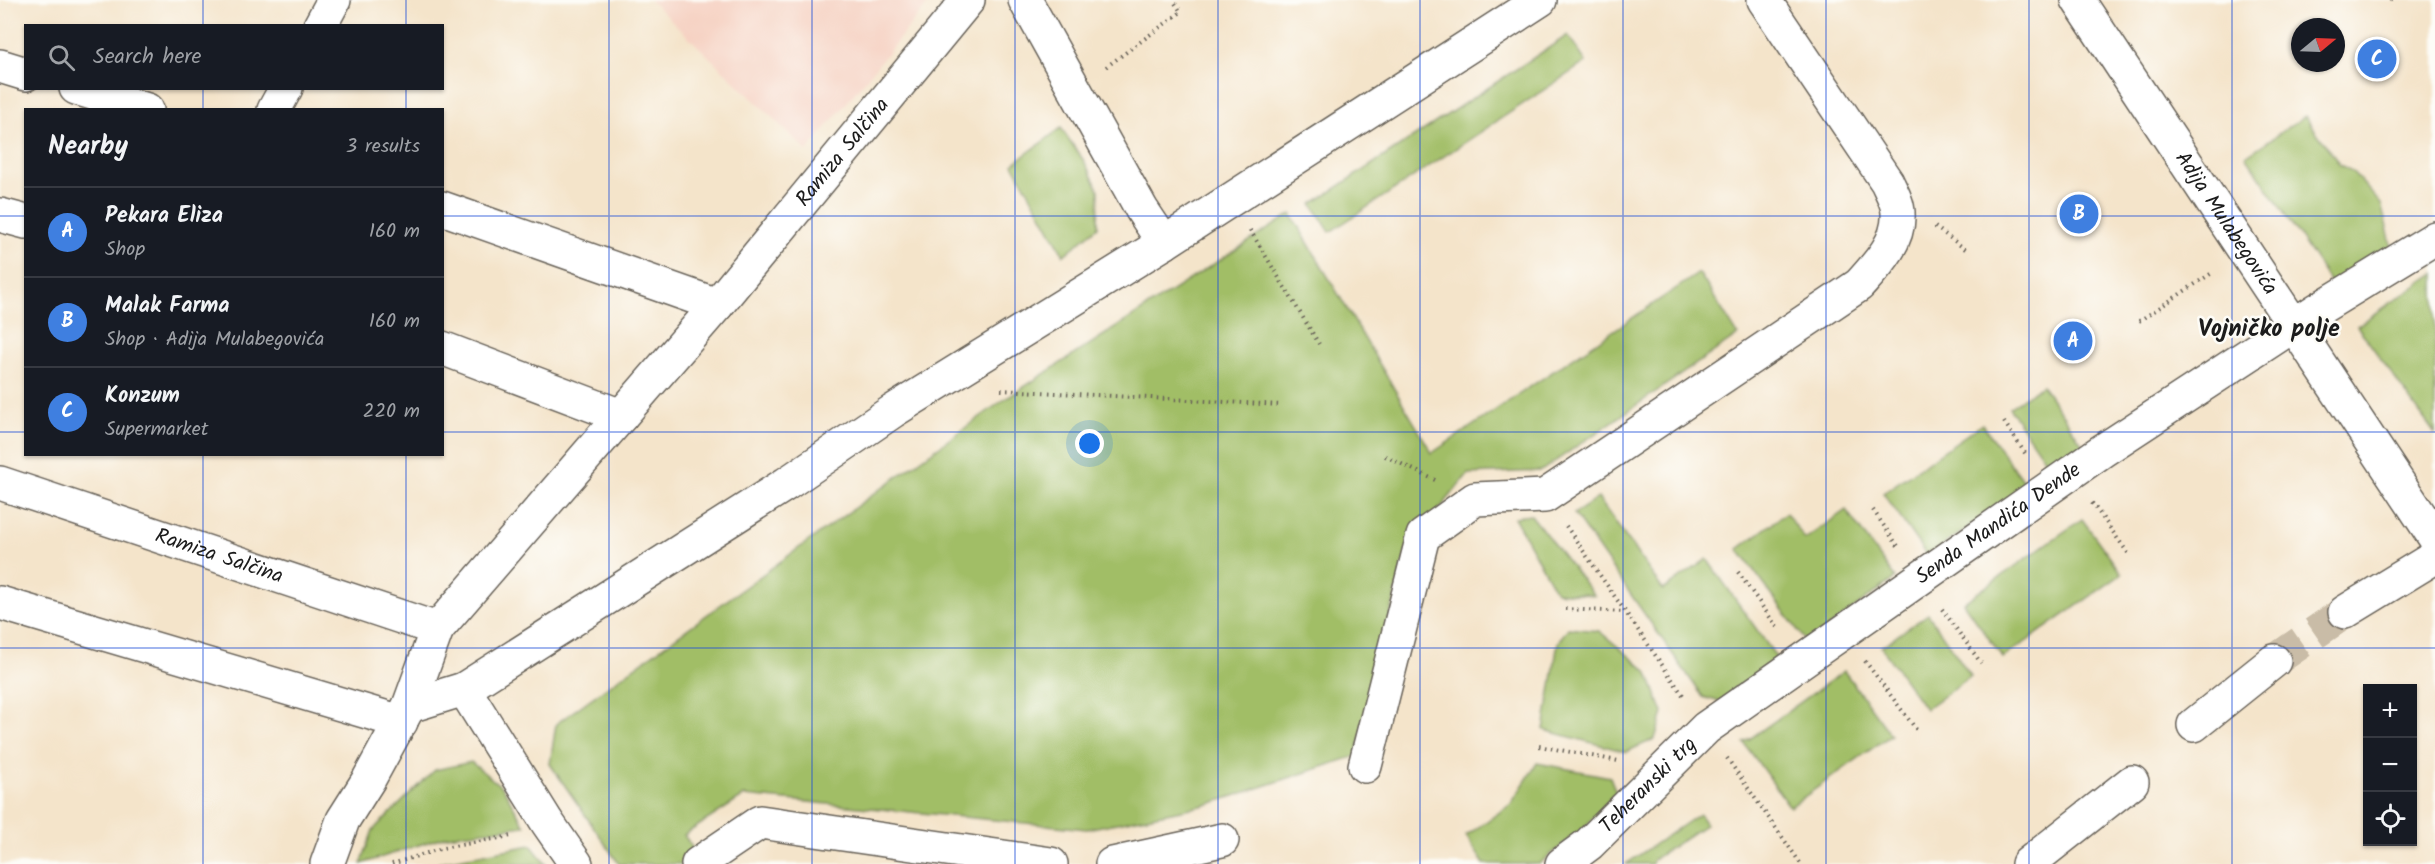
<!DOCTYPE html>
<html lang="en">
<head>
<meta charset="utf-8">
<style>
  :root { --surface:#171b24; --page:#20242c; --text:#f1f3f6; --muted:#9ea1a6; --line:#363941; --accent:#1f6fb2 }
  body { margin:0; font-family:Kalam,sans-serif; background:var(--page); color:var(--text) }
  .controls { position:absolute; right:18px; bottom:18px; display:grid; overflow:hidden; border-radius:0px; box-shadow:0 2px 4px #0004 }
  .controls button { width:54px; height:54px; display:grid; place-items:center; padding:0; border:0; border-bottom:2px solid var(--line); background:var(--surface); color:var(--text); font:30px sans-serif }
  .compass { position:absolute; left:2291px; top:18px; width:54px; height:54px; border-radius:50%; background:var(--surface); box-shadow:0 2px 4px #0004; rotate:71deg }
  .you { position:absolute; left:1090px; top:444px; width:21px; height:21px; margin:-15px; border:4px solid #fff; border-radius:50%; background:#1a73e8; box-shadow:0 0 0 9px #1a73e833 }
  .badge { display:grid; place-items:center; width:39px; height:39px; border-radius:50%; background:var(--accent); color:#fff; font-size:20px; font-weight:700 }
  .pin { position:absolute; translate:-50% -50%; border:3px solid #fff; box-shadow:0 2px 6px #0006 }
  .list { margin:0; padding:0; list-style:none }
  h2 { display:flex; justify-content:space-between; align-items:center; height:78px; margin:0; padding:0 24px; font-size:26px }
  h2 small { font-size:20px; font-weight:400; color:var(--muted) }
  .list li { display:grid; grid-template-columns:39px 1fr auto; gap:18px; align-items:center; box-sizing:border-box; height:90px; padding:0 24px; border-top:2px solid var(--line) }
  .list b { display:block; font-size:22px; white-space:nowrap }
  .list p { margin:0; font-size:20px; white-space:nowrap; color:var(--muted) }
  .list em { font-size:20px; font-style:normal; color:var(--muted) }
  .icon { flex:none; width:33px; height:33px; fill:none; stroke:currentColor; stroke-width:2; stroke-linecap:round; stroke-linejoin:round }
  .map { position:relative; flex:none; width:2435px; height:864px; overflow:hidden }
  .search { position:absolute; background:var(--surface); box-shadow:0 2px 4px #0004; left:24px; top:24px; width:420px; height:66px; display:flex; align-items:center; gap:15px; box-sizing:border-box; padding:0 21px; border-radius:0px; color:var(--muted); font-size:22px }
  .panel { position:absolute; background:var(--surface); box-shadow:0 2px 4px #0004; left:24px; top:108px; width:420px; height:348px; border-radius:0px }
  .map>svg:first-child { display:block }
  .built { fill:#f6d2c3 }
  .green { fill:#a1be66; stroke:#5e6d41; stroke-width:1.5 }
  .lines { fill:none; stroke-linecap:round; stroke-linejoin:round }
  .minor-tunnel { stroke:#c9bca7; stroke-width:33; stroke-dasharray:33 16; stroke-linecap:butt }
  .minor-casing { stroke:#686259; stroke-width:36 }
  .path { stroke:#686259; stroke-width:4; stroke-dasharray:1.5 4.5; stroke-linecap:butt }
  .minor { stroke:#fff; stroke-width:33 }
  .grid { fill:none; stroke:#1d4ed8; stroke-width:1.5; stroke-opacity:0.55 }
  .labels { text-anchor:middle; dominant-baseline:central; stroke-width:5; stroke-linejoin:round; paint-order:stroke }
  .street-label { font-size:21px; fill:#1c1c1c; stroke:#fdfcf7 }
  .quarter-label { font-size:24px; font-weight:bold; fill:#1c1c1c; stroke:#fdfcf7 }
</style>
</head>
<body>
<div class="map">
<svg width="2435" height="864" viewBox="0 0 2435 864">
  <rect width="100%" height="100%" fill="#fdfcf7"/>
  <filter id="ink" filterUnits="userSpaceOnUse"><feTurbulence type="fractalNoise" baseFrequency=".0167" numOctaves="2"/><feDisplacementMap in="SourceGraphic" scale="12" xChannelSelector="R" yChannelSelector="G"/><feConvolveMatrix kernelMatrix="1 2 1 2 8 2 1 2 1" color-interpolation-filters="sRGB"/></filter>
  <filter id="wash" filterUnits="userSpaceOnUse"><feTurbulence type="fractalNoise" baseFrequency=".008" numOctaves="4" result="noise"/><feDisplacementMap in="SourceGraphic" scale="24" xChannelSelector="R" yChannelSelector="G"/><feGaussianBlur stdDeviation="1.35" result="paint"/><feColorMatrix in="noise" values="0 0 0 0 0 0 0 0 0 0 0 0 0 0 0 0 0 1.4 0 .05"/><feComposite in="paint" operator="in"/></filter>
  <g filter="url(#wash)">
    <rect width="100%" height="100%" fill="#f4e4ca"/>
    <path class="built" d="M650,0H931L807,151Z"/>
    <g class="green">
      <path d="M1568,35L1586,62L1330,232L1312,204Z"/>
      <path d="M2305,116L2340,165L2352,171L2381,204L2392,247L2334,288L2246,156Z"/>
      <path d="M1061,128L1084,161L1099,190L1098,227L1064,255L1013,164Z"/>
      <path d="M1291,214L1432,453L1699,273L1738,335L1541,471L1468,474L1406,551L1356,756L1206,805L1087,829L744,796L684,835L703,864H619L550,764L556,724L1002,401Z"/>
      <path d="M2435,273V434L2357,326Z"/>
      <path d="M2042,385L2084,446L2051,469L2009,408Z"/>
      <path d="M1982,424L2027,487L1927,556L1883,493Z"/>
      <path d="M1598,498L1663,590L1707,559L1779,661L1720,702L1703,697L1574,514Z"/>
      <path d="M1846,510L1895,578L1807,643L1738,549L1786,513L1805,539Z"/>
      <path d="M1531,515L1594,595L1556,592L1514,517Z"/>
      <path d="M2082,519L2122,574L2003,658L1963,603Z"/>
      <path d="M1928,614L1971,676L1925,709L1881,647Z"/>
      <path d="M1568,628L1599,631L1647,671L1663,713L1655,739L1626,752L1544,730L1558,642Z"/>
      <path d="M1844,671L1891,735L1790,807L1744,743Z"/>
      <path d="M471,762L503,788L525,826L446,836L361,864L373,830L435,770Z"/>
      <path d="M1537,763L1610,777L1616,792L1585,827L1539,864H1484L1466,836L1511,804Z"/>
      <path d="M1699,814L1706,824L1653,860L1652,864H1626Z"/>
      <path d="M531,845L546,864H437L447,861Z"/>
    </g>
  </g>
  <g filter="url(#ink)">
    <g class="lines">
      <path class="minor-tunnel" d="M2274,661L2345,612"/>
      <defs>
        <g id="minor">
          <path d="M1025,0L1142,210L1164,243"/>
          <path id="s1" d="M2078,0L2435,538"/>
          <path d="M320,26L334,0"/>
          <path d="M0,66L26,74"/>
          <path d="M76,88L147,110"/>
          <path d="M274,110L286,88"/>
          <path d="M442,208L717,305"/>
          <path d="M0,215L26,222"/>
          <path d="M442,348L621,416"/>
          <path id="s2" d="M0,483L437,629L409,706L369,779L343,820L327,864"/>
          <path d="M0,603L401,722"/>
          <path d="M2345,612L2435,557"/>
          <path id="s3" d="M437,629L717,305L968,0"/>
          <path d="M464,689L547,822L576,864"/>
          <path d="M409,706L464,689L786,484L893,411L1164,243L1540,0"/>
          <path d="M2194,725L2274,661"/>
          <path d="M1365,766L1423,536L1475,499L1545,496L1859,285C1877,265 1900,242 1898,213C1898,203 1891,191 1887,182L1764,0"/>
          <path d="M698,864L760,822L1051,864"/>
          <path d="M1112,864L1222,840"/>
          <path id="s4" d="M1562,864L1589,844L1706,728L2102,451L2317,310L2435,238"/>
          <path d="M2028,864L2132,782"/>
        </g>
      </defs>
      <use href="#minor" class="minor-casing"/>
      <g class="path">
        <path d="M2391,0V6"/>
        <path d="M1106,67L1181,12L1173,0"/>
        <path d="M1935,227L1968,251"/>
        <path d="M1250,230L1319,344"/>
        <path d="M2139,321L2212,273"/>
        <path d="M1001,390L1282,405"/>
        <path d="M2004,422L2027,456"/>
        <path d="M1385,456L1437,481"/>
        <path d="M2092,503L2128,553"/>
        <path d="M1873,510L1898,546"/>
        <path d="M1566,526L1685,698"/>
        <path d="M1738,572L1779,630"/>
        <path d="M1565,609L1625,612"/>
        <path d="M1942,609L1981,663"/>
        <path d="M1865,661L1919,733"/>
        <path d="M1539,746L1618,761"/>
        <path d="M1727,758L1801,864"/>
        <path d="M392,864L443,848L511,836"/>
      </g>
      <use href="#minor" class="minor"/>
    </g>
  </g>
  <path class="grid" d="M203,0V26M406,0V26M609,0V864M812,0V864M1015,0V864M1218,0V864M1420,0V864M1623,0V864M1826,0V864M2029,0V864M2232,0V864M203,88V110M406,88V110M0,216H26M442,216H2435M0,432H26M442,432H2435M203,454V864M406,454V864M0,648H2435"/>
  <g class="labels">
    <g class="street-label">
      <text stroke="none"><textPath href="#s3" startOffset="626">Ramiza Salčina</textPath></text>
      <text stroke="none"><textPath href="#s1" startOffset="268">Adija Mulabegovića</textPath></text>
      <text stroke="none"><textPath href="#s4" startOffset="555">Senda Mandića Dende</textPath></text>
      <text stroke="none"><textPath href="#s2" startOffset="231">Ramiza Salčina</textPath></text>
      <text stroke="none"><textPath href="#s4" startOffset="117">Teheranski trg</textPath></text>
    </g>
    <g class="quarter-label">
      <text x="2269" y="329">Vojničko polje</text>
    </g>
  </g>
</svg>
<div class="controls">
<button>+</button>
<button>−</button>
<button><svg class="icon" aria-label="locate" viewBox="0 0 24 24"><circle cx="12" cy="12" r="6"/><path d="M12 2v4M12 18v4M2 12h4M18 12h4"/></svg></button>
</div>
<svg class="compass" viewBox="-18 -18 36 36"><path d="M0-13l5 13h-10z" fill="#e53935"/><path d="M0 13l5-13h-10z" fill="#9ea1a6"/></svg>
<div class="you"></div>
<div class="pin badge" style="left:2073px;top:341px;background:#3f7fe0">A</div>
<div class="pin badge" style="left:2079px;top:214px;background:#3f7fe0">B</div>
<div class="pin badge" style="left:2377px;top:59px;background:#3f7fe0">C</div>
<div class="search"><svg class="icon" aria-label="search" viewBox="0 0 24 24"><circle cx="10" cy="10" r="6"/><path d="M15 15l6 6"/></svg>Search here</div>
<section class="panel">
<h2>Nearby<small>3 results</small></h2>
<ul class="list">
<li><span class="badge" style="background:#3f7fe0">A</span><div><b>Pekara Eliza</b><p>Shop</p></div><em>160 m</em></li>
<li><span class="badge" style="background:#3f7fe0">B</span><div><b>Malak Farma</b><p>Shop · Adija Mulabegovića</p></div><em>160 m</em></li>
<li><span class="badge" style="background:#3f7fe0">C</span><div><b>Konzum</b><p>Supermarket</p></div><em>220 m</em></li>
</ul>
</section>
</div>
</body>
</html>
